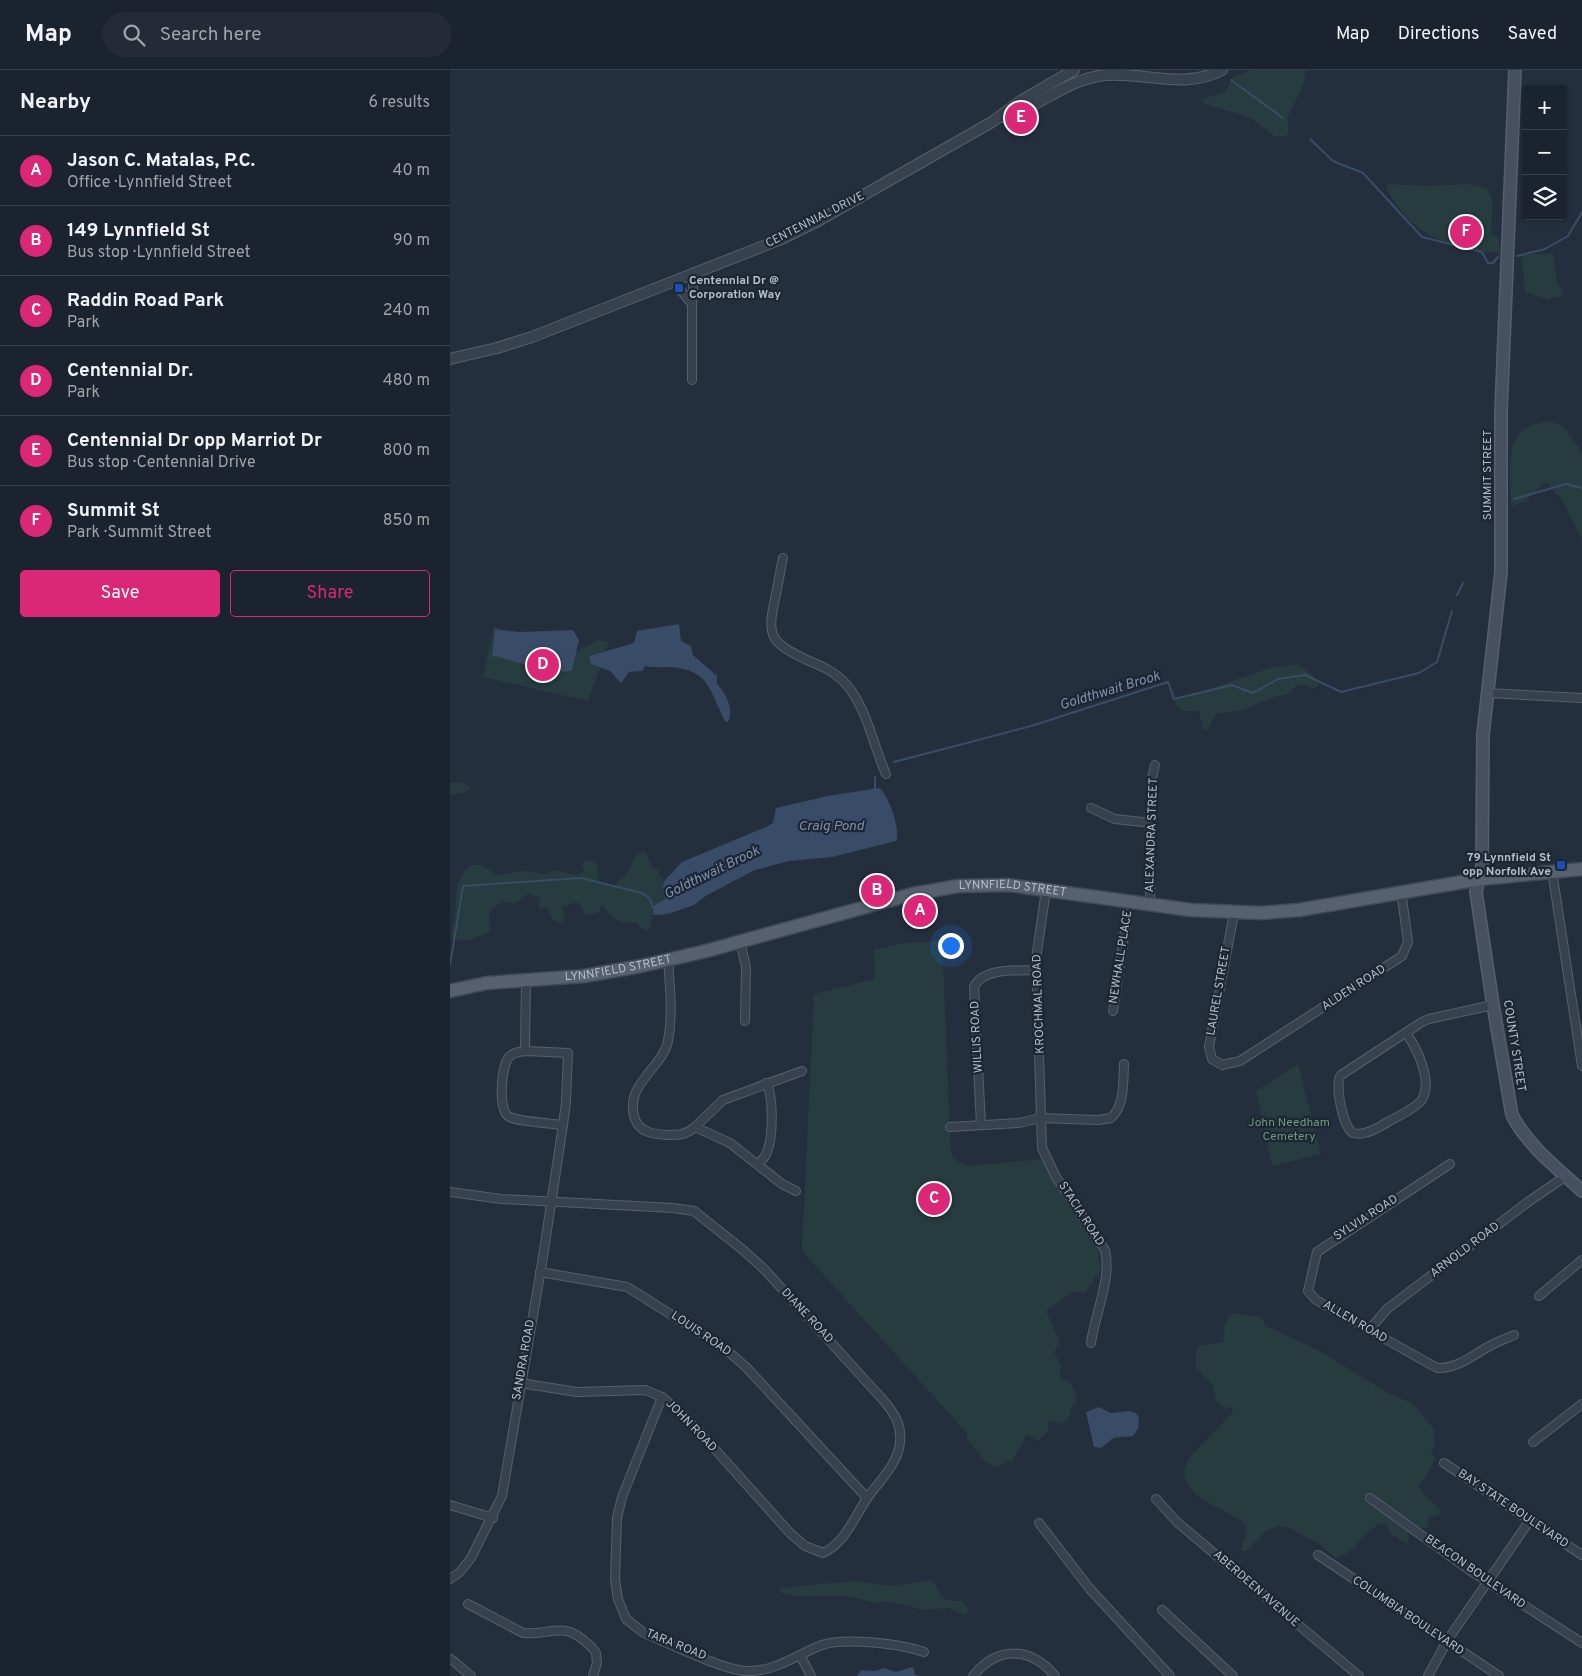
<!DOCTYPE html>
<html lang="en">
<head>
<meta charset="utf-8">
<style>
  :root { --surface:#1b232e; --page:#242b36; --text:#f1f3f6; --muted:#a0a4aa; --line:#39404a; --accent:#db2777 }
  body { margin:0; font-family:Overpass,sans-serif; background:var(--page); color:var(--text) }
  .controls { position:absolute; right:15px; top:15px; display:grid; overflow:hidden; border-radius:5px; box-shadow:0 1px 4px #0004 }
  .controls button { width:45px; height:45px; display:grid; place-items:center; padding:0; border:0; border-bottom:1px solid var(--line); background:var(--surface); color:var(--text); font:25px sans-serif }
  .you { position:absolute; left:500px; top:875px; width:18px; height:18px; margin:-12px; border:4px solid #fff; border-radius:50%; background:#1a73e8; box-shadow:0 0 0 8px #1a73e833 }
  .badge { display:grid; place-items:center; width:32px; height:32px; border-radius:50%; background:var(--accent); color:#fff; font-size:16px; font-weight:700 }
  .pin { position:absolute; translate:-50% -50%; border:2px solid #fff; box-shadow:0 1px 5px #0006 }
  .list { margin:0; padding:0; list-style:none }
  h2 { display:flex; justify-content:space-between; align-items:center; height:65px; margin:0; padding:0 20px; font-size:21px }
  h2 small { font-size:16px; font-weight:400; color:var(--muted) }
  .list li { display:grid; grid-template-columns:32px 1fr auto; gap:15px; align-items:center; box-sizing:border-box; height:70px; padding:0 20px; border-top:1px solid var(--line) }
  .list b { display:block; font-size:19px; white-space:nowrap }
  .list p { margin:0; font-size:16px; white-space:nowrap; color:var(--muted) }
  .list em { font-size:16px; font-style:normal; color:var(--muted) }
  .actions { display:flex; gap:10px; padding:15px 20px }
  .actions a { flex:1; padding:11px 0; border:1px solid var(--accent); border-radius:5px; text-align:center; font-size:18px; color:var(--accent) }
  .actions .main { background:var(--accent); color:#fff }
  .icon { flex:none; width:28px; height:28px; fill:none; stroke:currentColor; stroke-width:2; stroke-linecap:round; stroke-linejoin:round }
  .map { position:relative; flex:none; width:1132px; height:1606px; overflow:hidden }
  header { display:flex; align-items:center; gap:30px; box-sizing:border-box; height:70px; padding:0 25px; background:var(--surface); border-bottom:1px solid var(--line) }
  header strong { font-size:24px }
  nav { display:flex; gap:28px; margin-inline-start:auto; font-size:18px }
  .search { width:350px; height:45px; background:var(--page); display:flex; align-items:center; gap:12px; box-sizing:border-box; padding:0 18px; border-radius:28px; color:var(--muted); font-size:19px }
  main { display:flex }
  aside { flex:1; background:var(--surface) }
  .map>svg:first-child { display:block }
  .green { fill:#263c3f }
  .water { fill:#394c67 }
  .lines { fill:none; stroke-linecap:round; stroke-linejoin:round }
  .stream { stroke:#394c67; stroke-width:2 }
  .minor-casing { stroke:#565f6c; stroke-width:10 }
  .tertiary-casing { stroke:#565f6c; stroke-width:12 }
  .secondary-casing { stroke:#565f6c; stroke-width:14 }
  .primary-casing { stroke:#414a57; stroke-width:15 }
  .minor { stroke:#38414e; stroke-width:8 }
  .tertiary { stroke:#38414e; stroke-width:10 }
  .secondary { stroke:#465061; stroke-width:11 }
  .primary { stroke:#56606e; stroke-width:12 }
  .transit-dot { fill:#1a4fb4; stroke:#1d2633; stroke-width:2 }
  .labels { text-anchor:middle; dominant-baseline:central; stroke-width:4.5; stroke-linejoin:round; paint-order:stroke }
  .street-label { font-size:12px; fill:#b4bcc9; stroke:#1d2633 }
  .poi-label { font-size:12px; font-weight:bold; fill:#b4bcc9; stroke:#1d2633; text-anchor:start }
  .park-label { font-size:12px; fill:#6b9a76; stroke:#1d2633 }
  .water-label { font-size:14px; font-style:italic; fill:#7c92b1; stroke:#1d2633 }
</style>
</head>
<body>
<header>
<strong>Map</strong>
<div class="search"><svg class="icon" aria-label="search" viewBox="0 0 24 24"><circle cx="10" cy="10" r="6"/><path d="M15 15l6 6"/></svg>Search here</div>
<nav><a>Map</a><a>Directions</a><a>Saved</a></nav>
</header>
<main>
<aside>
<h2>Nearby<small>6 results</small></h2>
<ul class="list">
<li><span class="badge">A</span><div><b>Jason C. Matalas, P.C.</b><p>Office · Lynnfield Street</p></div><em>40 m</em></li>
<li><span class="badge">B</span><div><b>149 Lynnfield St</b><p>Bus stop · Lynnfield Street</p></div><em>90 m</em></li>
<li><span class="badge">C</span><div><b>Raddin Road Park</b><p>Park</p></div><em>240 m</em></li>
<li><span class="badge">D</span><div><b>Centennial Dr.</b><p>Park</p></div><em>480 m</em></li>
<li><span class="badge">E</span><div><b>Centennial Dr opp Marriot Dr</b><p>Bus stop · Centennial Drive</p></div><em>800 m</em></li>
<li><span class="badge">F</span><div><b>Summit St</b><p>Park · Summit Street</p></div><em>850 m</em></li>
</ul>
<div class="actions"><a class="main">Save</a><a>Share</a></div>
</aside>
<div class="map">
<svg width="1132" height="1606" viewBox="0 0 1132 1606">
  <rect width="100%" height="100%" fill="#242f3e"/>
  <g class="green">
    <path d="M801,0H856L853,15L838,47V64C826,74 815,57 805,51C789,41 770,40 753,33L754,28L773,23L778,18L782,8Z"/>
    <path d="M938,114L978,116L1018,114L1037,118L1043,130L1041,164L1048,167L1050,184C1038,180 1034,183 1024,181C984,173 954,154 936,117Z"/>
    <path d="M1103,183L1107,214L1113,221L1111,226L1097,229L1075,222L1072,185Z"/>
    <path d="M1098,351L1114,356L1132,383V469L1113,431L1097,413H1094L1074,432L1063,436L1061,433C1061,413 1055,375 1072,361C1079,355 1090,353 1098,351Z"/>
    <path d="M44,556C54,564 109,584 121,582C131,581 140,573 149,570L159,572L138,631L33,607Z"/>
    <path d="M847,594L864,606L869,615L863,619L851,614L843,618L840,623L821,628L794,640L766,644L758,660L753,659L749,641H731L724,631L820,598Z"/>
    <path d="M11,712L21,718L13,723L0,725V713Z"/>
    <path d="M194,781L197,784L202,799L208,800L210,806L215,810L213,816L215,829L203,836L201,855L198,861L194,860L186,852C170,854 161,849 152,835L148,843L138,845L134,843L133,838L127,832L112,837L115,845L112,852C103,854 100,845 98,838H89L90,828L78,824L66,833L53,832L42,838L39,845L40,861L38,863L18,870L3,869L1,867C2,859 5,851 5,843C7,825 4,806 22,795H31L47,805L73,801L95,804L103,800L127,805L134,802L132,793L137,790L146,793L149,811L165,816L178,802L187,783Z"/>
    <path d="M492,871L501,1084L510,1093L519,1096L593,1089L607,1118L648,1178L651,1202L646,1206L635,1224L624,1221L596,1241L610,1272L604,1282L611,1295L610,1309L619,1311L626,1325V1334L621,1336L620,1345L613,1354L599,1351L597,1362L588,1371L577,1365L562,1390L547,1397L535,1391L517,1369V1363L352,1181L364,924L425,909L424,880L453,873Z"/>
    <path d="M848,994L871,1084L822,1096L806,1021Z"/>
    <path d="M783,1243L810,1247L816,1256L870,1281L938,1323L963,1334L984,1359L985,1376L981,1381L986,1389L969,1417L976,1427L990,1439L989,1445L978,1447L979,1457L970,1458L963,1465L958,1462L959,1472L956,1473L942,1465L936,1454C918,1451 906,1486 885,1488L871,1475L840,1458L827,1456L814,1463L796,1481H791L797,1460L794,1453C772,1436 715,1423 741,1386L783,1342L782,1338L773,1337L766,1332L763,1315L746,1298V1281L751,1275L773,1272L775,1253Z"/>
    <path d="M482,1510C495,1526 485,1532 512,1531L520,1543L513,1545L499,1538L474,1540L438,1531L425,1533L398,1526H347L329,1522L330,1519L339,1517L405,1511L440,1516Z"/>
  </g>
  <g class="water">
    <path d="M229,554L231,571L241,576L243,585L267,606V614C276,623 284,639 278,652L275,651C259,620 260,599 218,597C210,597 203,598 195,596L192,601L179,602L171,613L160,601L141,594L139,586L181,574L184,573L187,561Z"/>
    <path d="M45,559L69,562L123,560L129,570L122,600C112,607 60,590 46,586L42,587Z"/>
    <path d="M429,718C439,725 451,761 446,771L382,787L339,791L305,800L257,825L244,835L218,844L203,845V836L215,829L213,816L215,810L232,792L316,757L323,753L326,738L378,726Z"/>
    <path d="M649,1337L661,1343L680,1341L687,1344L689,1349L688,1359L683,1366L663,1368L651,1378L644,1377L636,1342Z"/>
    <path d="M463,1597L465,1605L472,1606H407L411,1600L425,1601L434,1598L446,1602Z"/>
  </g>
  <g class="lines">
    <g class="stream">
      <path d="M781,10L833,48"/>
      <path d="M860,69L883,91L913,103L972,167L1032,182L1038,193H1043L1048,187"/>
      <path d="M1067,186L1095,179L1118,166L1132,142"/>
      <path d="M1064,429L1116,414L1132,418"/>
      <path d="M1007,525L1013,513"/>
      <path d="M444,692L581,656L718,612L724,629L782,615L803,623L828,609L855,605L891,622L969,603L987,592L1002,541"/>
      <path d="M425,707V720"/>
      <path d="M0,895L13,816L131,808L192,823L200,829L203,838L205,839"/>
    </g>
    <defs>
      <g id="minor">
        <path d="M223,211L242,234"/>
        <path d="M242,310V234L244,203"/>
        <path d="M333,488C330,502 328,515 325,529C316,568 322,573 357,590C372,596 385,602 396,614C417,638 423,675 436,704"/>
        <path d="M1037,623L1132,628"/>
        <path d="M641,738L665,749L702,753"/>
        <path d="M1102,801L1132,996"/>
        <path d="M596,820L586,889L592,1078L606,1107L655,1180C662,1209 645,1243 641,1273"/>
        <path d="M700,836L702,708L705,695"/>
        <path d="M784,843L759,977L762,989L772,995L790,991L952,886L958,872L951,821"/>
        <path d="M290,871L296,897L295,951"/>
        <path d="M218,890C220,916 223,945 218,971C212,999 173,1015 185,1049C190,1063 204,1064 217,1065C228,1065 236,1065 245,1057L280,1073L332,1114L346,1121"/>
        <path d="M663,941L679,833"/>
        <path d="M956,963C967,978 984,1013 971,1031C963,1040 948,1046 938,1052C927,1058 916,1066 903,1063C893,1057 884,1014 891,1005L972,952L979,949L1043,935"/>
        <path d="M75,981C70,982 64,982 60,986C51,994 48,1038 58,1046C67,1052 100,1053 113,1055L116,1032L118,983L75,981L76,910"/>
        <path d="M531,1055L524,917C533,897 568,901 587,900"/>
        <path d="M245,1057L273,1030L352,1001"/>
        <path d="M500,1057L569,1053L590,1048L648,1050L661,1048C675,1035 673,1012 674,994"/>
        <path d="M307,1094C311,1091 316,1087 317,1082C323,1068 324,1026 316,1013"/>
        <path d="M1000,1094L867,1182L858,1221L866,1230L987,1298C1007,1299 1021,1286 1038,1277C1046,1272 1055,1269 1064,1265"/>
        <path d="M0,1122L51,1129L223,1138L244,1141L293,1180L315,1200L434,1331C444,1343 452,1355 450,1372C448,1394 430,1410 418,1427C404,1447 396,1472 373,1483L355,1476L340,1463L235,1346L212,1327L195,1320L127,1322L70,1313"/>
        <path d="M90,1202L177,1217L273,1277L296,1297L417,1428"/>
        <path d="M1089,1226L1132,1190"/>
        <path d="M920,1259L937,1239L1078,1132L1116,1106"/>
        <path d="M212,1327L172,1427L167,1448L165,1509L168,1529L176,1549L194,1563C218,1573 275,1601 297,1601C325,1602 348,1584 372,1575C394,1567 452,1574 474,1582"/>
        <path d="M1083,1372L1132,1334"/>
        <path d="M994,1393L1132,1485"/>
        <path d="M920,1428L1018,1499L1132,1573"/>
        <path d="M706,1429L727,1452L909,1606"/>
        <path d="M0,1435L43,1448"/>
        <path d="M589,1453L640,1519L720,1606"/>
        <path d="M868,1485L1049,1606"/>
        <path d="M0,1509L10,1502L21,1488L52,1426L92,1193L113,1055"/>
        <path d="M18,1534L73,1563C95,1566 112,1552 132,1569C137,1573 143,1577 146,1583L147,1593L143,1606"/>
        <path d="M712,1540L783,1606"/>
        <path d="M350,1585L361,1606"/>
        <path d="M1,1589L21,1606"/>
        <path d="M523,1606C547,1576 580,1576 605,1606"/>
        <path d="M978,1606L997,1571L1080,1450"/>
      </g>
      <g id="tertiary">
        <path d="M553,47C589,38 616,9 655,5C695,2 734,20 772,0"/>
        <path d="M0,289L47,278L82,267L329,170L368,151L542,52L569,32L624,0"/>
      </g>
      <path id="secondary" d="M1065,0L1051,342V502L1033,665L1032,796L1026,822L1043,935L1062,1045C1078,1076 1107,1098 1132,1121"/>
      <g id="primary">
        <path id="s1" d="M0,921L37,913L134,906L191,896L256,881L463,824L508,816L559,815L741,840L811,843L849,840L1030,809L1132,799"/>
      </g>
    </defs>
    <use href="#minor" class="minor-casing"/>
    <use href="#tertiary" class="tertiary-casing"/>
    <use href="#secondary" class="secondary-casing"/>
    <use href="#primary" class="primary-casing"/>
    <use href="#minor" class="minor"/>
    <use href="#tertiary" class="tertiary"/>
    <use href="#secondary" class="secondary"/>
    <use href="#primary" class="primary"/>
  </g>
  <g class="transit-dot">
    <rect x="224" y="213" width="10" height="10" rx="2.5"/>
    <rect x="1106" y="790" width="10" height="10" rx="2.5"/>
  </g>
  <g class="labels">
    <g class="street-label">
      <text transform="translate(365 150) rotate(-27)">CENTENNIAL DRIVE</text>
      <text transform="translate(1038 405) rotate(-90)">SUMMIT STREET</text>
      <text transform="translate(702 765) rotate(-88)">ALEXANDRA STREET</text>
      <text stroke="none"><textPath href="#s1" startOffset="575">LYNNFIELD STREET</textPath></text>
      <text transform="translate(671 887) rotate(-81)">NEWHALL PLACE</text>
      <text stroke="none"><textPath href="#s1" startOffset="170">LYNNFIELD STREET</textPath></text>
      <text transform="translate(904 918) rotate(-33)">ALDEN ROAD</text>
      <text transform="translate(769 921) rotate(-80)">LAUREL STREET</text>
      <text transform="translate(589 934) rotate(-92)">KROCHMAL ROAD</text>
      <text transform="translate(527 967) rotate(-93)">WILLIS ROAD</text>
      <text transform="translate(1064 976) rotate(81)">COUNTY STREET</text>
      <text transform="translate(631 1144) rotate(57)">STACIA ROAD</text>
      <text transform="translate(916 1148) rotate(-33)">SYLVIA ROAD</text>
      <text transform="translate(1015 1180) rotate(-37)">ARNOLD ROAD</text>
      <text transform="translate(357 1246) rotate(47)">DIANE ROAD</text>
      <text transform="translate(905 1252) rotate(30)">ALLEN ROAD</text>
      <text transform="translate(251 1264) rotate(34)">LOUIS ROAD</text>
      <text transform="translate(74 1290) rotate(-80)">SANDRA ROAD</text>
      <text transform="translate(241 1356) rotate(46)">JOHN ROAD</text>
      <text transform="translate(1063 1439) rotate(34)">BAY STATE BOULEVARD</text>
      <text transform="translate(1025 1502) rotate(35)">BEACON BOULEVARD</text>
      <text transform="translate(806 1519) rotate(41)">ABERDEEN AVENUE</text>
      <text transform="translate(958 1546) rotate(34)">COLUMBIA BOULEVARD</text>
      <text transform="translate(226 1575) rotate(22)">TARA ROAD</text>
    </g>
    <g class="poi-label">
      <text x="239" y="211">Centennial Dr @<tspan x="239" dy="14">Corporation Way</tspan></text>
      <text x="1101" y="788" text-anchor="end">79 Lynnfield St<tspan x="1101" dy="14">opp Norfolk Ave</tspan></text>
    </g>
    <g class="park-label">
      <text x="839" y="1053">John Needham<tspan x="839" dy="14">Cemetery</tspan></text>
    </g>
    <g class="water-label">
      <text transform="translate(660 621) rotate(-17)">Goldthwait Brook</text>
      <text x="381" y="756">Craig Pond</text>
      <text transform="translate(262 803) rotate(-26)">Goldthwait Brook</text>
    </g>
  </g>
</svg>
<div class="controls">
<button>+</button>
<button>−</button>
<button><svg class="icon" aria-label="layers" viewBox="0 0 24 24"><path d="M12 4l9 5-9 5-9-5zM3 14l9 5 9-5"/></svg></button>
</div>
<div class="you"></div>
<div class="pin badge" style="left:470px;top:841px">A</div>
<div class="pin badge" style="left:427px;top:821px">B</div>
<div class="pin badge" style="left:484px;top:1129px">C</div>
<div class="pin badge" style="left:93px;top:595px">D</div>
<div class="pin badge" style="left:571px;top:48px">E</div>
<div class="pin badge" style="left:1016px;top:162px">F</div>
</div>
</main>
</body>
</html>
